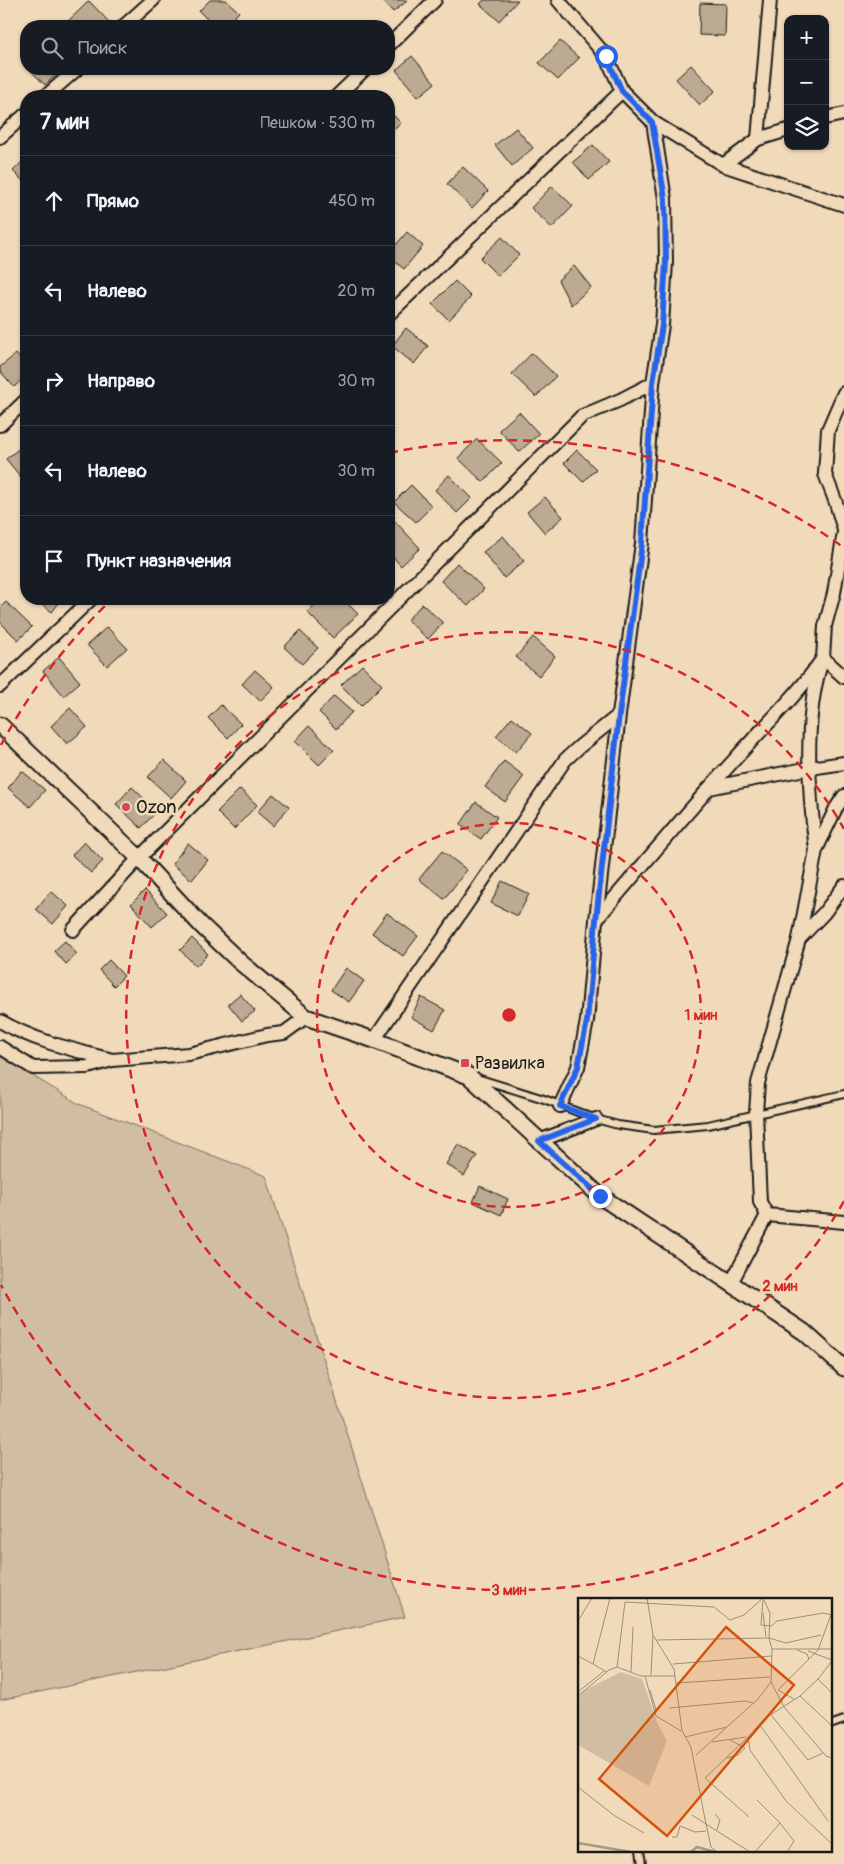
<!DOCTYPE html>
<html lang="ru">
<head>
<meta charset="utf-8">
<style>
  :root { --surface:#171b24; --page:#242831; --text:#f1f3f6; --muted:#9ea1a6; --line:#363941 }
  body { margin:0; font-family:Pangolin,sans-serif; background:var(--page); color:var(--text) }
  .controls { position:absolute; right:15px; top:15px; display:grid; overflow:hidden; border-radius:10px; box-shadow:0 1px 4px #0004 }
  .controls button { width:45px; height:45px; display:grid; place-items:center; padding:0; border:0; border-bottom:1px solid var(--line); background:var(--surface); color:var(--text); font:25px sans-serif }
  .stop { position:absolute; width:15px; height:15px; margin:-11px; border:4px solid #2563eb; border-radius:50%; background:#fff }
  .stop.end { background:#2563eb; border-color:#fff; box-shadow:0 1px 5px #0008 }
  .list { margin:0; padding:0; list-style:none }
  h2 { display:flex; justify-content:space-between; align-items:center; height:65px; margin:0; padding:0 20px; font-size:21px }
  h2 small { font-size:16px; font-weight:400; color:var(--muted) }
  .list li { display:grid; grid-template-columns:32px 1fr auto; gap:15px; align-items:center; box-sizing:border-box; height:90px; padding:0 20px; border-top:1px solid var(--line) }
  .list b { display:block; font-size:19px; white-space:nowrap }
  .list em { font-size:16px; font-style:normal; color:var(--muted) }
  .icon { flex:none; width:28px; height:28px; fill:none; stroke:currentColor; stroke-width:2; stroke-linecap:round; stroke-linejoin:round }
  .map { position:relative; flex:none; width:844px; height:1864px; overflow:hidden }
  .search { position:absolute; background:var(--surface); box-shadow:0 1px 4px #0004; left:20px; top:20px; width:375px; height:55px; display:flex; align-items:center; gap:12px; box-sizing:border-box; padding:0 18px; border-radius:20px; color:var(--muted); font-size:19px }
  .panel { position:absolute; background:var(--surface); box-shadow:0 1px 4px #0004; left:20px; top:90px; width:375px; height:515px; border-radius:20px }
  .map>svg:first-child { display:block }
  .green { fill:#d1bea2; stroke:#766d5f }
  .building { fill:#bcab92; stroke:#1c1c1c }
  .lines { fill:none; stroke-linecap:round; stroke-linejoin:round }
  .service-casing { stroke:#1c1c1c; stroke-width:10 }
  .minor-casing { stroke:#1c1c1c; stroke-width:16 }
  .tertiary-casing { stroke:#1c1c1c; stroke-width:19 }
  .service { stroke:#f0dab9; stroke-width:6 }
  .minor { stroke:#f0dab9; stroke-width:12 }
  .tertiary { stroke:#f0dab9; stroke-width:15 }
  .route { stroke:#2563eb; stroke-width:6 }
  .ring { fill:none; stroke:#d62828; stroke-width:2.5; stroke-dasharray:9 6 }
  .poi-dot { fill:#d1495b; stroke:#f0dab9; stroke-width:2 }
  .labels { text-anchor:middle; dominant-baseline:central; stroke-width:5; stroke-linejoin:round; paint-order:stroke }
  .poi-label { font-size:18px; fill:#1c1c1c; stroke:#f0dab9; text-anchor:start }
  .inset-river { fill:none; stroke:#a79983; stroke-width:2.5 }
  .inset-road { fill:none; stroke:#9b8e7a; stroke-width:1 }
  .view { fill:#d4530e; fill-opacity:0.15; stroke:#d4530e; stroke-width:2.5 }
  .inset-edge { fill:none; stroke:#1c1c1c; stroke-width:2.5 }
  .centre { fill:#d62828; stroke:#f0dab9; stroke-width:2.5 }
  .ring-label { font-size:15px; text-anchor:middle; font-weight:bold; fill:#d62828; stroke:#f0dab9; stroke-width:5; stroke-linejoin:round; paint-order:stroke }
</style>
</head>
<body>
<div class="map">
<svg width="844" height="1864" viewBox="0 0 844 1864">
  <rect width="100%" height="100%" fill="#f0dab9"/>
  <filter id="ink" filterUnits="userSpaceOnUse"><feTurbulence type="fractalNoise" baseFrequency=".02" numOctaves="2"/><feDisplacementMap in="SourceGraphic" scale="10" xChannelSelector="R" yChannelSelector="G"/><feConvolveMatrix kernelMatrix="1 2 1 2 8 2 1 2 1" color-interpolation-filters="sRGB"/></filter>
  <g filter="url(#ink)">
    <path class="green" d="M0,1056L79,1104L266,1176L405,1617L0,1700Z"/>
    <g class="building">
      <path d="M210,0H226L239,12L225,26H214L199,11Z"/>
      <path d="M382,0H406L407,1L393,12Z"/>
      <path d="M484,0H518L499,21L480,4Z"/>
      <path d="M89,1L111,24L108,26H65L64,25Z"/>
      <path d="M700,3L726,4L725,36L699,35Z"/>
      <path d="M560,41L579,58L558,80L539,63Z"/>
      <path d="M412,56L435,83L418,97L396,70Z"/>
      <path d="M691,65L715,91L700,105L676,79Z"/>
      <path d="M29,69H63L45,85Z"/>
      <path d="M389,111L401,123L389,135Z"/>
      <path d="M516,128L533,148L512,166L495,145Z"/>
      <path d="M593,145L609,162L589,180L573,162Z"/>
      <path d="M26,158V184L13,171Z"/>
      <path d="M463,167L488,191L472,208L447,184Z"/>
      <path d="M552,186L573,206L552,228L531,208Z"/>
      <path d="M407,232L423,246L404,269L389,257V253Z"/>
      <path d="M502,237L519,255L498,276L480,258Z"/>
      <path d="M574,266L591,287L571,305L558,280Z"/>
      <path d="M455,281L471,297L449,320L432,304Z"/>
      <path d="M406,328L428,346L414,364L392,346Z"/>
      <path d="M532,353L556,376L536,397L512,374Z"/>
      <path d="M16,354L26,366V376L14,387L0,371V367Z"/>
      <path d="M519,412L539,434L519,452L499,430Z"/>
      <path d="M477,439L502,463L483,482L458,458Z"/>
      <path d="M26,443V471L20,476L6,459Z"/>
      <path d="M577,450L596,469L583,482L564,463Z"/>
      <path d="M449,475L472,498L457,513L435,490Z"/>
      <path d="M411,485L432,506L416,522L394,502Z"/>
      <path d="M545,497L563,517L545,533L527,512Z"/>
      <path d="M391,517L420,548L401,566L389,552V519Z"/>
      <path d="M503,536L524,561L504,578L483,552Z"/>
      <path d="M457,563L484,589L468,606L441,581Z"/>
      <path d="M35,599H62L52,612Z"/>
      <path d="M321,599H343L358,614L333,638L307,612Z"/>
      <path d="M6,602L32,627L18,640L0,622V608Z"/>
      <path d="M422,604L443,623L428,639L407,620Z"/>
      <path d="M107,627L127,648L107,666L87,645Z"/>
      <path d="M300,631L318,648L302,664L284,647Z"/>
      <path d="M533,637L555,656L539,676L516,657Z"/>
      <path d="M59,657L80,682L64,696L43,671Z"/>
      <path d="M362,665L382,685L361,706L341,685Z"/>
      <path d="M255,670L274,687L260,701L242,684Z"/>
      <path d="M334,696L352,712L336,729L319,712Z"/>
      <path d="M221,705L241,724L228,738L208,718Z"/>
      <path d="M70,708L87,727L67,744L51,726Z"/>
      <path d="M512,717L532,733L516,752L496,736Z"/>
      <path d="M309,726L334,750L319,765L295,741Z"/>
      <path d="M164,760L186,781L171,798L148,777Z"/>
      <path d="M504,761L524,776L505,802L485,787Z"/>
      <path d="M22,771L45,790L30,807L8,788Z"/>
      <path d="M132,787L157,811L141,828L116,804Z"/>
      <path d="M240,789L257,805L234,829L217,812Z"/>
      <path d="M273,794L289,807L273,826L257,812Z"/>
      <path d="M476,802L497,817L481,839L460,825Z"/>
      <path d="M84,842L103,861L91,873L72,855Z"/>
      <path d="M188,843L208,860L192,880L172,864Z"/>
      <path d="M442,851L467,870L444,899L419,879Z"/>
      <path d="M502,881L529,894L518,916L491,903Z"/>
      <path d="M145,890L167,913L152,927L131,904Z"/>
      <path d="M51,891L68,906L53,924L36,909Z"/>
      <path d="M387,913L418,936L403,956L372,933Z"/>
      <path d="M192,938L208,954L196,966L180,950Z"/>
      <path d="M65,941L77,954L66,964L54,951Z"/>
      <path d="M109,960L124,976L114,986L99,970Z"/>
      <path d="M346,968L364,981L349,1002L331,990Z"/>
      <path d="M240,994L255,1011L242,1021L228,1004Z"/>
      <path d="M421,997L445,1010L434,1030L411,1017Z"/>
      <path d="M458,1144L477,1156L464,1176L446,1164Z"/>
      <path d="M480,1186L508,1199L501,1215L473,1202Z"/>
    </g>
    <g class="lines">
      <defs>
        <g id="service">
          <path d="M477,1078L544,1099L596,1119L618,1125L654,1130L708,1125L844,1094"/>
          <path d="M830,1725L844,1720"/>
          <path d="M640,1850L642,1864"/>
        </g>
        <g id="minor">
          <path d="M558,0L606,56L622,91L653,122L723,165L844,205"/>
          <path d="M124,26L153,0"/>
          <path d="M389,45L435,0"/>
          <path d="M46,96L77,69"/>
          <path d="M337,96L365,69"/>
          <path d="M825,118L844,114"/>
          <path d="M0,137L26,114"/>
          <path d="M758,139L770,0"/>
          <path d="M723,165L758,139L788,130"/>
          <path d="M389,314L622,91"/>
          <path d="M844,393L828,430L825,474L836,503L844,530"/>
          <path d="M0,425L26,400"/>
          <path d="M844,532L834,593L825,626L823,658L844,677"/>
          <path d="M0,686L91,599"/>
          <path d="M709,788L810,768L844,763"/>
          <path d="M844,796L836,808L816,850L799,939L758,1083L756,1113L760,1202L767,1215L844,1222"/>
          <path d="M816,850C809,796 804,720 820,667"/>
          <path d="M596,920C642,866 688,811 736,758C765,725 798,695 823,658"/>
          <path d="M73,930L139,858L582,416L620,400L653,383"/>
          <path d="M799,939L824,913L844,886"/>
          <path d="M0,1021C34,1041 74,1050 112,1060"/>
          <path d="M374,1040L565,760L579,747L619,715"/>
          <path d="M0,1047L33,1068L88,1067L112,1060L189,1054L267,1035L284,1033L306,1017"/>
          <path d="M560,1106L578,1067L587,1021L596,920L619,715L642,543L653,383L662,325L666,262L665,199L653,122"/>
          <path d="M539,1141L596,1119"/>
          <path d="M731,1283L767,1215"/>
        </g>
        <path id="tertiary" d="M0,725L139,858L201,925L240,962L306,1017L374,1040L469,1076L600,1196L804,1332L844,1368"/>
      </defs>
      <use href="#service" class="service-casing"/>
      <use href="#minor" class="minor-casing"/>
      <use href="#tertiary" class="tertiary-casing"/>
      <use href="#service" class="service"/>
      <use href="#minor" class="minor"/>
      <use href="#tertiary" class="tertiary"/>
    </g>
  </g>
  <g class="lines" filter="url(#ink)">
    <path class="route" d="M600,1196L539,1141L596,1119L560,1106L578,1067L587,1021L596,920L619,715L642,543L653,383L662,325L666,262L665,199L652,122L622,91L606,56"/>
  </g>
  <g class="ring">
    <circle cx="509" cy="1015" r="192"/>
    <path d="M844 1201A383 383 0 1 1 844 829"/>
    <path d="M843 1483A575 575 0 0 1 1 1285M1 745A575 575 0 0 1 110 601M389 453A575 575 0 0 1 843 547"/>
  </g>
  <g class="poi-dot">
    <circle cx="126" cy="807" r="5"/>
    <rect x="460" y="1058" width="10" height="10" rx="2.5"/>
  </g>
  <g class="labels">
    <g class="poi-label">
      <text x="136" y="807">Ozon</text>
      <text x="475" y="1063">Развилка</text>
    </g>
  </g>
  <g transform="translate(578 1598)">
    <rect width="254" height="254" fill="#f0dab9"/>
    <path d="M43,74L64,81L79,124L89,143L71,188L0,147V100L5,93Z" fill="#d1bea2"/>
    <path class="inset-river" d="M0,245L53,254M113,254L119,249L137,254"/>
    <path class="inset-road" d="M69,0L75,37L96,71L104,133L113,149L128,226L172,254M185,2L183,27L193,28L199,23L245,15L254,17M185,15L188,39M0,23L14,0M243,37L208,45L191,40L194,51L193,84L206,109L248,158L254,160M79,42L191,40L192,15L185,0M0,45V61M194,51H254M219,52L229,56L231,61M230,53L254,62M0,58L15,66M95,66L193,58M39,69L47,4L136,9L152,22L166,17L185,0M29,74L15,66L32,0M53,74L55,29M73,77L75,37M67,78L78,118L103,133M240,81L254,63M98,85L192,79M72,92L78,112M200,92L240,52L254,14M200,92L216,101M0,94L26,73M254,95L240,81L222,98L186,121L170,139L172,152L208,203L254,246M0,98L31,72L39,69L63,78H97M222,98L254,128M91,110L167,103L175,105M193,117L230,162L245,155M182,127L250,223M107,139L149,129M170,139L127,180L171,219M134,144L168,139M118,157L180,101L193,84M149,160L160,157L167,150L152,142M0,189L37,218L66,235M137,216L142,222L139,232M114,217L128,226L133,249L138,253M202,225L216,243L209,254M94,239H99L102,228L117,234L128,233M177,254L202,225L179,202"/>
    <path class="view" d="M148,29L216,87L89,238L21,181Z"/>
    <rect width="254" height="254" class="inset-edge"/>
  </g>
  <circle cx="509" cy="1015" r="8" class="centre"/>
  <g class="ring-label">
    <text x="701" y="1020">1 мин</text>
    <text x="780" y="1291">2 мин</text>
    <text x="509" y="1595">3 мин</text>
  </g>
</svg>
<div class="controls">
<button>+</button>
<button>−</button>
<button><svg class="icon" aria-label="layers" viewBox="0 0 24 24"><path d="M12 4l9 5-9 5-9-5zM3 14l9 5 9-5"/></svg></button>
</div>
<div class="stop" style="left:606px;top:56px"></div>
<div class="stop end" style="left:600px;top:1196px"></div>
<div class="search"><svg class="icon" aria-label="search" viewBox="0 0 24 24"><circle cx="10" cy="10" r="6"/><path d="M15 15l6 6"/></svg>Поиск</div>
<section class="panel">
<h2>7 мин<small>Пешком · 530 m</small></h2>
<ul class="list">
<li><svg class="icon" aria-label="ahead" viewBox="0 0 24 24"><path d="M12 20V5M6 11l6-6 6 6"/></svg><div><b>Прямо</b></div><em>450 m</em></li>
<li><svg class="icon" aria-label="left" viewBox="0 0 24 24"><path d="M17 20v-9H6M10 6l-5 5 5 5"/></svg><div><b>Налево</b></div><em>20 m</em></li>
<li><svg class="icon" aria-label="right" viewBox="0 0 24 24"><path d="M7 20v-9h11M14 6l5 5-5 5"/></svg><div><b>Направо</b></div><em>30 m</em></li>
<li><svg class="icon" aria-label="left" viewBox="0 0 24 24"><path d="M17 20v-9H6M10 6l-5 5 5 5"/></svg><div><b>Налево</b></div><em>30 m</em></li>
<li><svg class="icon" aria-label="arrive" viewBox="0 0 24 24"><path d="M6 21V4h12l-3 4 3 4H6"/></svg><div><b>Пункт назначения</b></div></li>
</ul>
</section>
</div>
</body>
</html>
